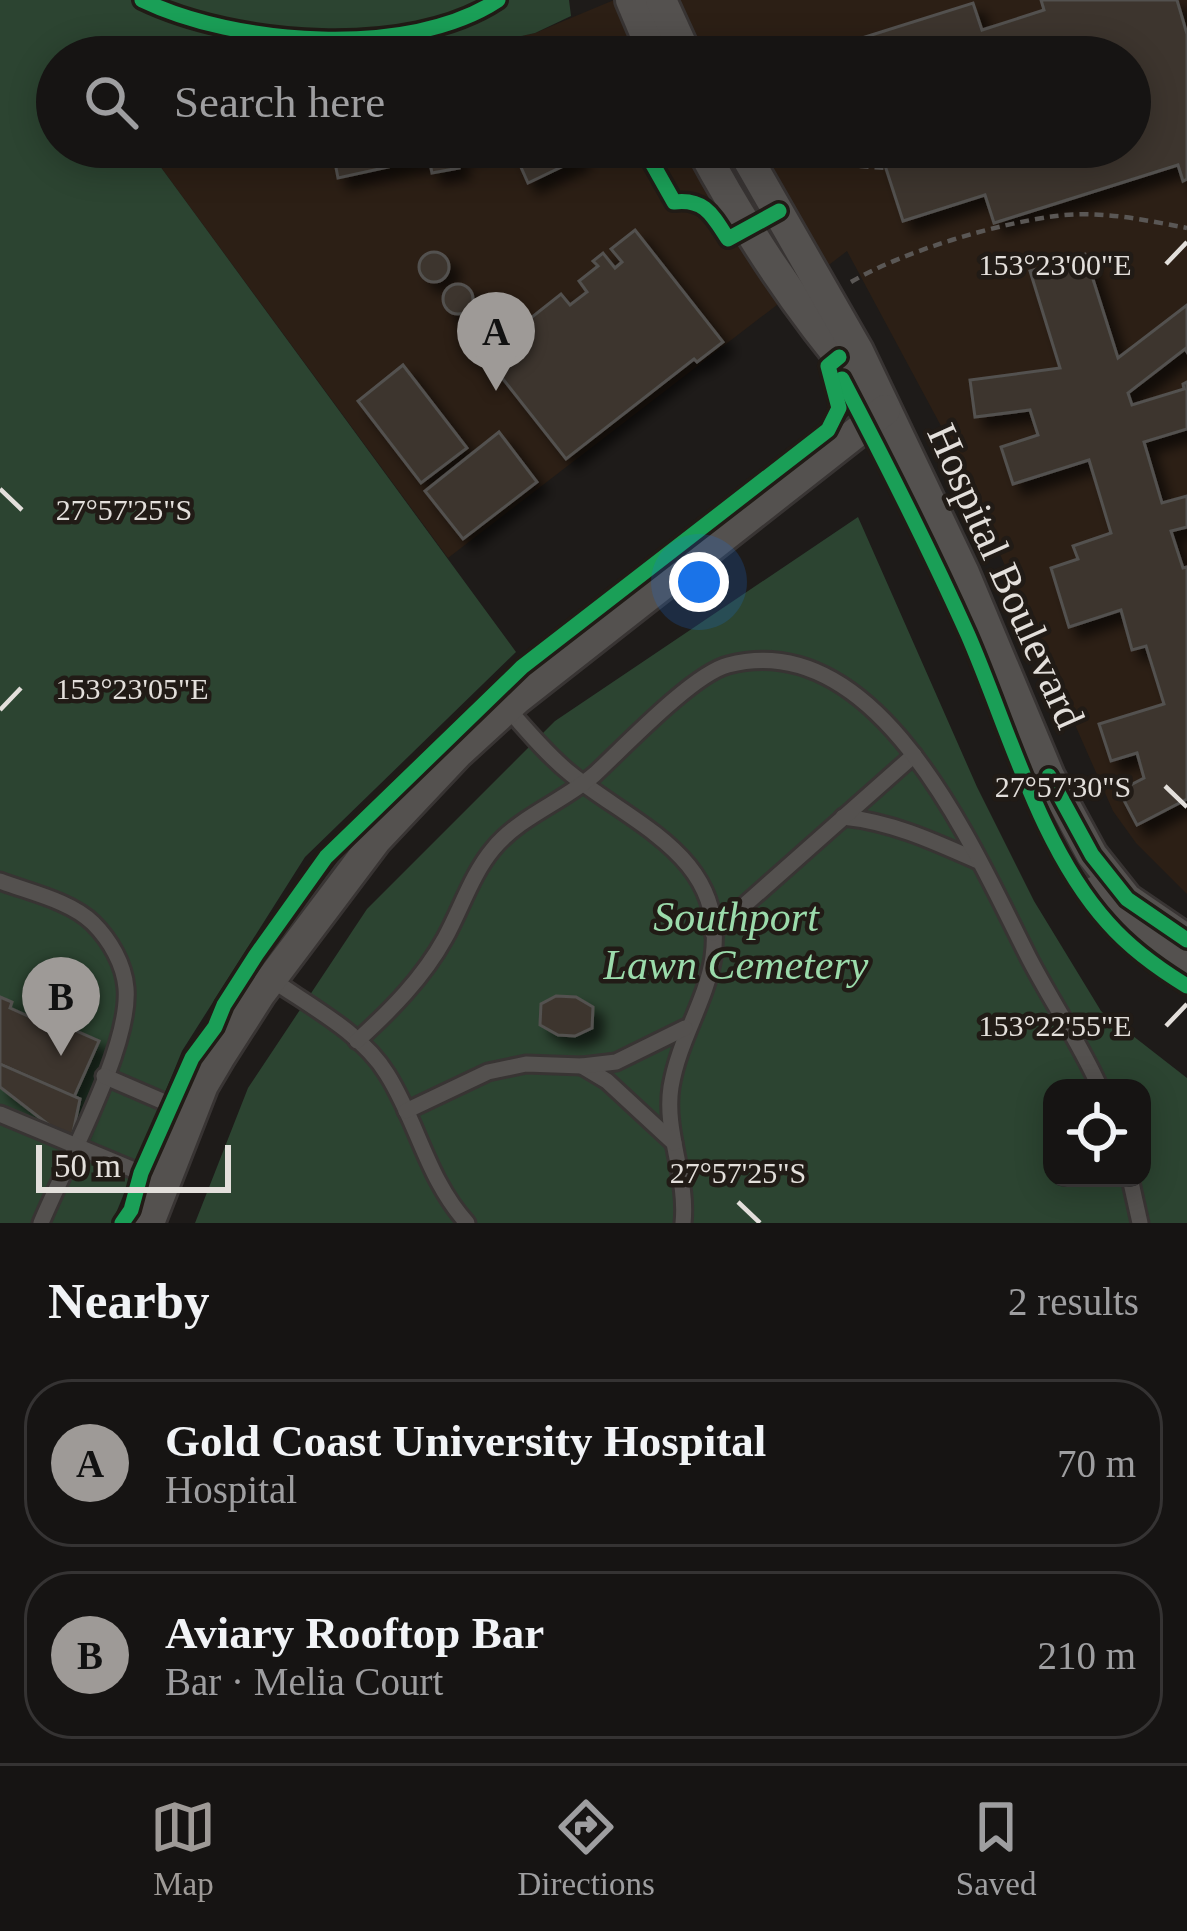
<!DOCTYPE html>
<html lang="en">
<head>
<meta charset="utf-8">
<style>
  :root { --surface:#161413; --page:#232121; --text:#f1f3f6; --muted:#9e9ea0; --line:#353333; --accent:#9e9a97 }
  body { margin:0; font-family:Georgia,serif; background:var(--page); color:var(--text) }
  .controls { position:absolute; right:36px; bottom:36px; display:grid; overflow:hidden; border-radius:24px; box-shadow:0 6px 30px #0003 }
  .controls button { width:108px; height:108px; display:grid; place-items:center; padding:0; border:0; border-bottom:3px solid var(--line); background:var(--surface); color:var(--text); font:60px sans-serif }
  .scale { position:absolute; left:36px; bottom:30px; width:195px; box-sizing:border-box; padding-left:12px; border:6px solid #e3dfdb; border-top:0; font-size:33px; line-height:42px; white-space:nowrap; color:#e3dfdb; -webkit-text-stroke:9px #211b16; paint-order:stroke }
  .you { position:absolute; left:699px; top:582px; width:42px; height:42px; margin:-30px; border:9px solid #fff; border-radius:50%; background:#1a73e8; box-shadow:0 0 0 18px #1a73e833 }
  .badge { display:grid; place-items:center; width:78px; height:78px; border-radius:50%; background:var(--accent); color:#111; font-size:39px; font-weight:700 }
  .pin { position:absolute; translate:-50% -99px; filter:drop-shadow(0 3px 6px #0008) }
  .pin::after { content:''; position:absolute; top:63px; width:42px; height:36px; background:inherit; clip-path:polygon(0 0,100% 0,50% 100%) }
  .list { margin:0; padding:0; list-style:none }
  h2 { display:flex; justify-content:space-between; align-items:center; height:156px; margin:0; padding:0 48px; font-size:51px }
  h2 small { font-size:39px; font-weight:400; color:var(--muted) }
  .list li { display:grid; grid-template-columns:78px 1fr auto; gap:36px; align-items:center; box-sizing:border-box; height:168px; margin:0 24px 24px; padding:0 24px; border:3px solid var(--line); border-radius:48px }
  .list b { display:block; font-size:45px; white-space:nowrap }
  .list p { margin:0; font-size:39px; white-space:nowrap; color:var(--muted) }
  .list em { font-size:39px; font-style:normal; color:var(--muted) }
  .icon { flex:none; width:66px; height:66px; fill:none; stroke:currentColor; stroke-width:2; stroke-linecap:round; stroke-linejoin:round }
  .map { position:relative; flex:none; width:1187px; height:1223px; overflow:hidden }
  .search { position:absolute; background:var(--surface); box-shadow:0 6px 30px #0003; left:36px; right:36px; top:36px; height:132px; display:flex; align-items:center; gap:30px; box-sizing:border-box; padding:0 42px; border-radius:66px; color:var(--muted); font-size:45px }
  .sheet { height:540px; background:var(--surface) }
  nav { display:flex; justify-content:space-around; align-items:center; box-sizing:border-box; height:168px; border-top:3px solid var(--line); background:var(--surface); font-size:33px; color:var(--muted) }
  nav a { display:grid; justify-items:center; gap:6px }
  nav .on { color:var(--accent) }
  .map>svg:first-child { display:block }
  .education { fill:#2c1f15 }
  .green { fill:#2c4431; fill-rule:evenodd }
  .building { fill:#3c362e; stroke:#53514f; stroke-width:3; filter:url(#shadow) }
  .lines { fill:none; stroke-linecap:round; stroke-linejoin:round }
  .lane-casing { stroke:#383433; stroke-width:21 }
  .street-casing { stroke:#383433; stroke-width:36 }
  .path { stroke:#5a5755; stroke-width:4.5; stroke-dasharray:9 6; stroke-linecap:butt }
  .lane { stroke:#54514f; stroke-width:15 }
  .street { stroke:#54514f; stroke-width:30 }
  .cycleway-casing { stroke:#211b16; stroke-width:22 }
  .cycleway { stroke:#1a9f57; stroke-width:15 }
  .ticks { fill:none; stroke:#e3dfdb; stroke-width:4.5 }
  .labels { text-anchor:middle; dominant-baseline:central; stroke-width:9; stroke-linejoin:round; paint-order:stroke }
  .street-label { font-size:42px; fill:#e3dfdb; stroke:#211b16 }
  .park-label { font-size:42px; font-style:italic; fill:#9bdbab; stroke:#211b16 }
  .ticks-label { font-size:30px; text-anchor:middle; fill:#e3dfdb; stroke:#211b16; stroke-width:9; stroke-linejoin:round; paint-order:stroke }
</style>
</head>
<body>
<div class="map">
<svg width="1187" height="1223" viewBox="0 0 1187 1223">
  <defs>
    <filter id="shadow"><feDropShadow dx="10" dy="10" stdDeviation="6" flood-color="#0009"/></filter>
  </defs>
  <rect width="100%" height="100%" fill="#1e1b19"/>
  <path class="education" d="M614,0H1187V894L1136,843L1113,811L955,452L847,251L448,558L146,147H1130V57H428L535,33Z"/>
  <g class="green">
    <path d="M0,0H569L571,16L535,33L428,57H57V147H146L516,652L305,857L182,1051L112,1223H0Z"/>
    <path d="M858,517L977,787L1034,901L1101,1011L1187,1078V1223H195L248,1088L367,909L555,721ZM1052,1088H1142V1178H1052Z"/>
  </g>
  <g class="building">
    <path d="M1041,0H1177L1187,34V179L1183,181L1178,165L994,223L985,195L903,221L879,147H1130V57H851L846,43L973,3L982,30L1044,10Z"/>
    <path d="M332,147H479L456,153L459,168L432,173L429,158L338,178Z"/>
    <path d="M512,147H575L580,158L528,183Z"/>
    <path d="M635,230L723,342L697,362L694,359L566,459L484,355L561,294L570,305L587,292L579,281L598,266L593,261L603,253L615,268L622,262L611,249Z"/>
    <circle cx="434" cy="267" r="15"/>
    <path d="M1085,254L1118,358L1187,305V352L1185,349L1128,393L1132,405L1184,389L1183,384L1187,382V429L1144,442L1162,503L1187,496V527L1171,531L1183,568L1187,567V799L1137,825L1119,791L1144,778L1137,753L1111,761L1099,724L1164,704L1146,646L1132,650L1121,610L1069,627L1051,568L1078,559L1073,546L1111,533L1089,460L1013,484L1001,447L1038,435L1030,410L975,417L970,380L1060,368L1030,271Z"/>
    <circle cx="458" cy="299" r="15"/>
    <path d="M403,365L467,448L421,483L358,401Z"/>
    <path d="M499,432L537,482L463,539L425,491Z"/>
    <path d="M556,996L576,997L593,1007L592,1028L575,1036L558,1035L540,1025L541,1004Z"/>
    <path d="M0,997L12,1002L10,1008L46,1024L49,1019L99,1041L74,1097L0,1064Z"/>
    <path d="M0,1064L80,1099L71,1142L0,1087Z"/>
  </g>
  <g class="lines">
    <defs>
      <g id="lane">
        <path d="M507,708C527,730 547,755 571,774C634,825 727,857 713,957C706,1002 679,1039 671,1087C664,1132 688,1177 683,1223"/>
        <path d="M843,817C892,822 933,841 978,861"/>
        <path d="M0,881C29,892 71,901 93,923C110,940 124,964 126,988C131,1047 65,1165 41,1223"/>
        <path d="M713,933L914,755"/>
        <path d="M271,979C310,1006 362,1033 387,1074C418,1123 427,1179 467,1223"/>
        <path d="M357,1041C391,1010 423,978 445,938C461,909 472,874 493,849C520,816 563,802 595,774C624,747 693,674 728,665C881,625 976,855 1030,960C1053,1004 1080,1043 1100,1088"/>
        <path d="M582,1066L607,1081L674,1143"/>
        <path d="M104,1076L192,1114"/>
        <path d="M406,1111L488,1072L526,1064L582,1066L616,1062L685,1028"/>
        <path d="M0,1114L141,1173L163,1189"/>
        <path d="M1130,1178L1140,1223"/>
      </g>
      <g id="street">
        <path d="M631,0L655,57"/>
        <path d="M661,0L687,57"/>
        <path d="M701,147C746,231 799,311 861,383"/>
        <path d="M741,147L858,351L964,573L1049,776L1092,855L1127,899L1187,940"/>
        <path d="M1096,891L1133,934L1187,973"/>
        <path d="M149,1223L203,1085L219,1058L260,994L376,840L458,753L517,699L885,410"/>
      </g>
    </defs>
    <use href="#lane" class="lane-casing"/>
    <use href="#street" class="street-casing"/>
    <g class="path">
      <path d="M813,147L816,163L886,168"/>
      <path d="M851,282C904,251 995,224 1056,216C1099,210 1145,220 1187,228"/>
    </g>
    <use href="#lane" class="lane"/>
    <use href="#street" class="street"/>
    <defs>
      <g id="cycleway">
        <path d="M142,0C235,45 409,59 498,0"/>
        <path d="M643,147L674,202C705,198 713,216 728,239L779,211"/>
        <path d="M842,379C886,463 929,548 968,635C1008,727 1040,848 1108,923C1130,948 1159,969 1187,986"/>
        <path d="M1049,776L1092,855L1127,899L1187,940"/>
        <path d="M122,1223L131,1210L141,1173L192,1058L215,1027L224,1005L256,955L326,857L522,667L828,430L839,408L828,366L839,357"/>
      </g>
    </defs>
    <use href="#cycleway" class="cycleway-casing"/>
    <use href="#cycleway" class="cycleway"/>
  </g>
  <path class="ticks" d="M1166,264L1187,242M0,489L22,510M0,710L21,688M1165,786L1187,807M1166,1026L1187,1004M738,1202L760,1223"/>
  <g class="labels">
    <g class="street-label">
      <text transform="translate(1006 576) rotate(66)">Hospital Boulevard</text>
    </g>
    <g class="park-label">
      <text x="736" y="917">Southport<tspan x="736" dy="48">Lawn Cemetery</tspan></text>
    </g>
  </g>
  <g class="ticks-label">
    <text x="1055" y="275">153°23'00"E</text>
    <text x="124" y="520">27°57'25"S</text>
    <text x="132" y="699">153°23'05"E</text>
    <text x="1063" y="797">27°57'30"S</text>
    <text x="1055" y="1036">153°22'55"E</text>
    <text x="738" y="1183">27°57'25"S</text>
  </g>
</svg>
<div class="controls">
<button><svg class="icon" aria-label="locate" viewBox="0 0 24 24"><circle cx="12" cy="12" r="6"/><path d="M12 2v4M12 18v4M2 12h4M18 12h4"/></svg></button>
</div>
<div class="scale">50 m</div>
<div class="you"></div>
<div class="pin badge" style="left:496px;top:391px">A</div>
<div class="pin badge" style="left:61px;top:1056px">B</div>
<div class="search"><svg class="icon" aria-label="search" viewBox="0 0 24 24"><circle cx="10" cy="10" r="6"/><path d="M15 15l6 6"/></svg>Search here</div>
</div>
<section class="sheet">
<h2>Nearby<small>2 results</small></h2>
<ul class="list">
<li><span class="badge">A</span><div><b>Gold Coast University Hospital</b><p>Hospital</p></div><em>70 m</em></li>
<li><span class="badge">B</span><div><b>Aviary Rooftop Bar</b><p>Bar · Melia Court</p></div><em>210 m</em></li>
</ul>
</section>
<nav>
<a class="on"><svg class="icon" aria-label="map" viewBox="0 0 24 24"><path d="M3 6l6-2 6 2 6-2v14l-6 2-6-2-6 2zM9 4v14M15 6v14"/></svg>Map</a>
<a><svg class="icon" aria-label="directions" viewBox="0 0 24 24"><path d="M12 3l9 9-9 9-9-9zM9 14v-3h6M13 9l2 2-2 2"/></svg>Directions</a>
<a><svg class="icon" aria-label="saved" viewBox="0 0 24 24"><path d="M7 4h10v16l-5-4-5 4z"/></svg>Saved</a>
</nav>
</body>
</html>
